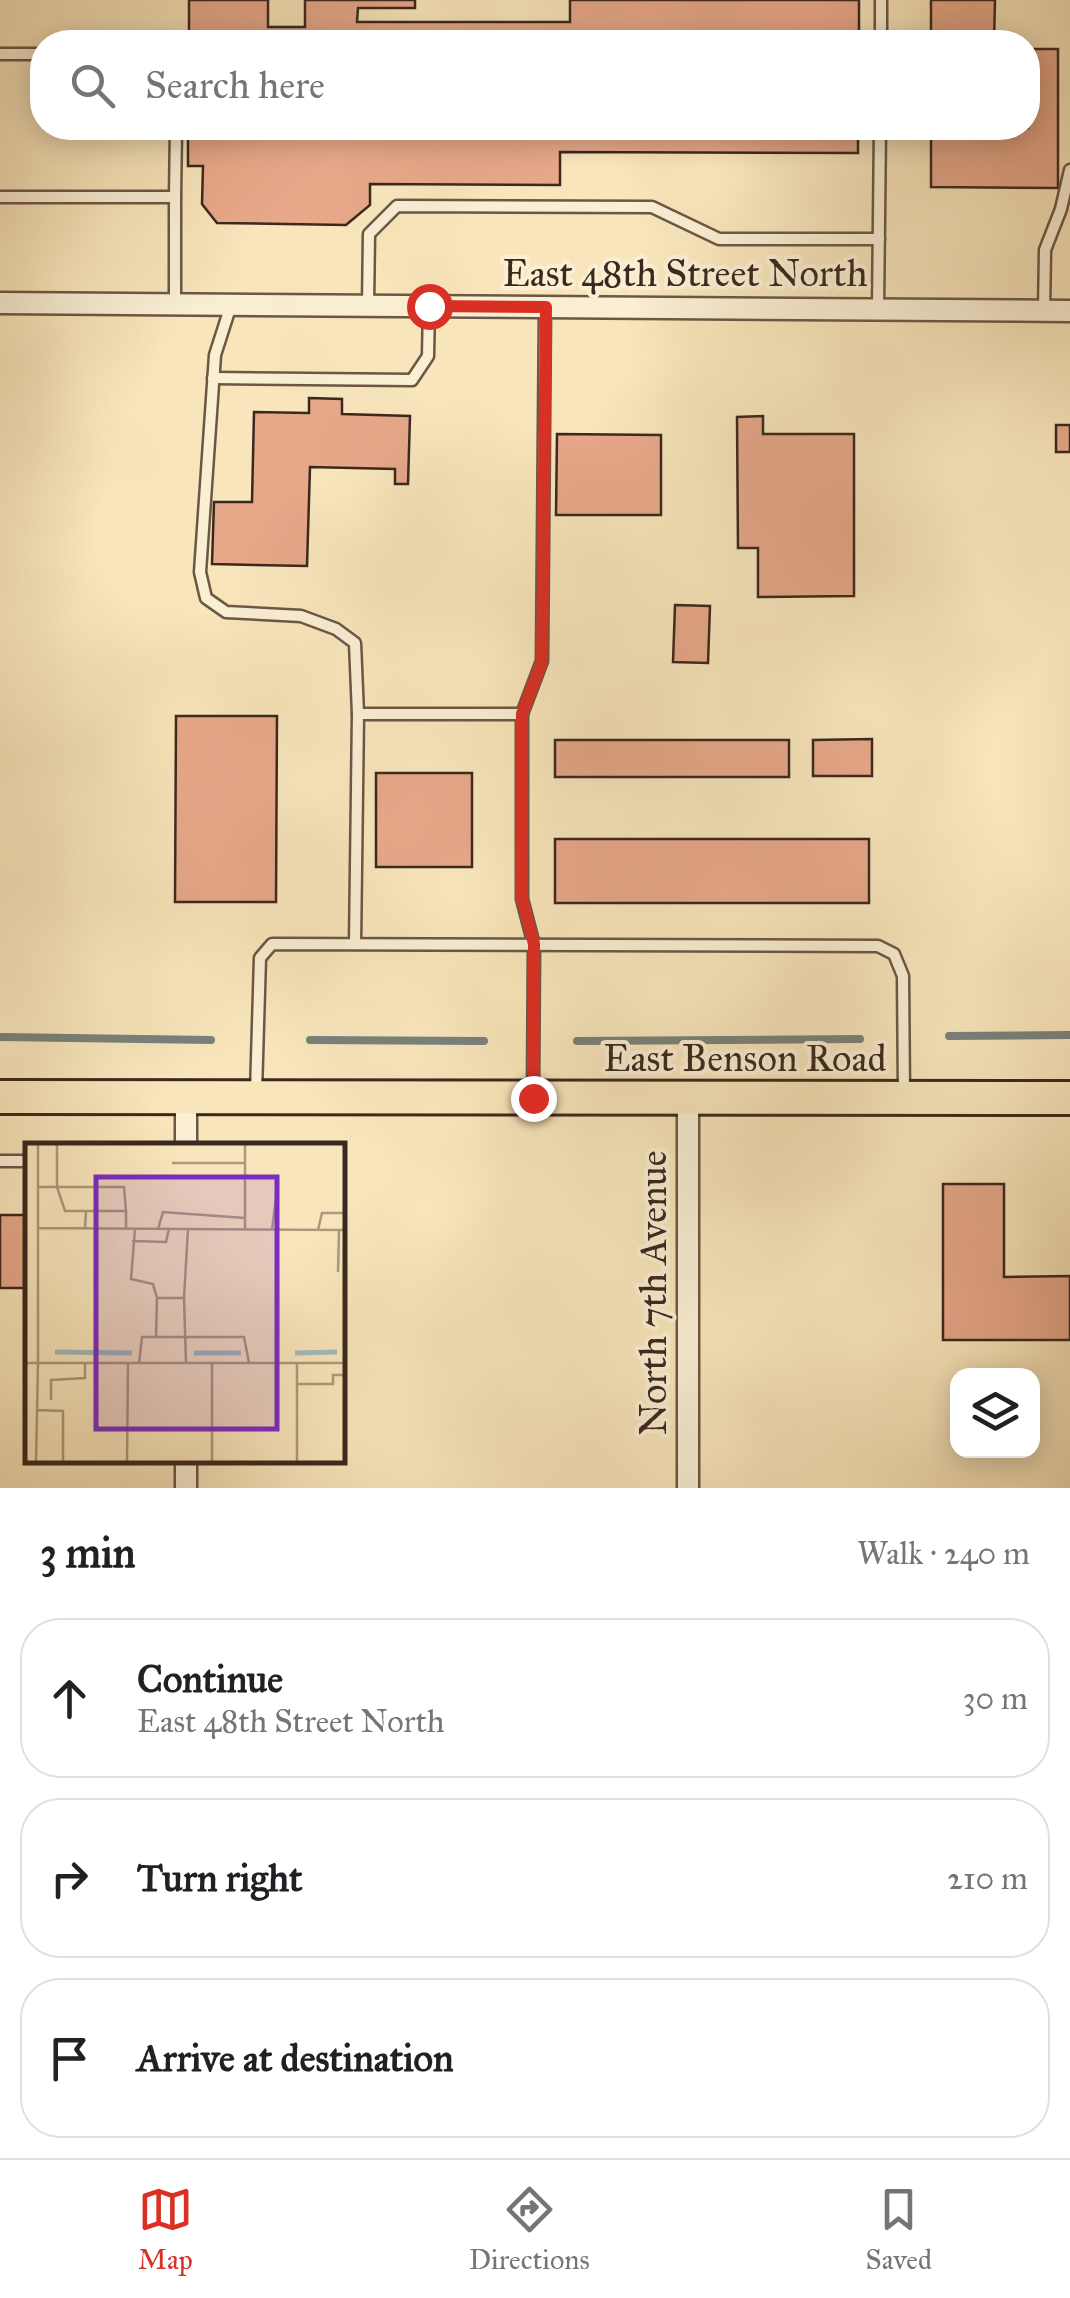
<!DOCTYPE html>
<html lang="en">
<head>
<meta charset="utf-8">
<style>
  :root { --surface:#fff; --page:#f6f6f6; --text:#202124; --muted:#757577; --line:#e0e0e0; --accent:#d93025 }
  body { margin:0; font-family:"IM FELL Great Primer",serif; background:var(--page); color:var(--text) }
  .controls { position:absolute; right:30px; bottom:30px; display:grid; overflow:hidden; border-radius:20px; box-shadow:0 5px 25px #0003 }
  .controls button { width:90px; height:90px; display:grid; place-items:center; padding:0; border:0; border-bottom:2px solid var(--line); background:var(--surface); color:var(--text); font:50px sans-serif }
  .stop { position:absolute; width:30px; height:30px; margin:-22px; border:8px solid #d93025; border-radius:50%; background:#fff }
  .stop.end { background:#d93025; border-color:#fff; box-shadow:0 2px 10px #0008 }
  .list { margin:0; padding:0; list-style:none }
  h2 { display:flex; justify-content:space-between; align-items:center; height:130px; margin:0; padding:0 40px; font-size:42px }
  h2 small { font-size:32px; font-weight:400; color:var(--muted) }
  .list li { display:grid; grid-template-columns:65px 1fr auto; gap:30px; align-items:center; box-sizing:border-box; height:160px; margin:0 20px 20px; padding:0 20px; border:2px solid var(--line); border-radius:40px }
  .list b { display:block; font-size:38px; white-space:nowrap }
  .list p { margin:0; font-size:32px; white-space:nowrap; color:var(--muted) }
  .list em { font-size:32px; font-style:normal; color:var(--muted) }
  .icon { flex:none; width:55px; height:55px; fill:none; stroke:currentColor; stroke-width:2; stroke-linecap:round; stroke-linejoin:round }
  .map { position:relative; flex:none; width:1070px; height:1488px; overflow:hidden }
  .search { position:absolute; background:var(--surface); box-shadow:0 5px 25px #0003; left:30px; right:30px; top:30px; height:110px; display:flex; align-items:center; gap:25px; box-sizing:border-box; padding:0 35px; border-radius:40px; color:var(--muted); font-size:38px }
  .sheet { height:670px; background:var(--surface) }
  nav { display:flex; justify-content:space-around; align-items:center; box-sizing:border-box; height:140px; border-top:2px solid var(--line); background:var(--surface); font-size:28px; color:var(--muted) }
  nav a { display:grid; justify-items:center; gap:5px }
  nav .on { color:var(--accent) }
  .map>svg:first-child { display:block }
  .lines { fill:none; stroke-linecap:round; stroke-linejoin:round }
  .stream { stroke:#79817c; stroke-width:8 }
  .building { fill:#e7a88a; stroke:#3b281e; stroke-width:2.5 }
  .lane-casing { stroke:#6a5745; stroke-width:15 }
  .street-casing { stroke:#6a5745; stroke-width:25 }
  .primary-casing { stroke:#3b281e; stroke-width:38 }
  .lane { stroke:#faeed3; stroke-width:10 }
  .street { stroke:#faeed3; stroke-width:20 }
  .primary { stroke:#f8e5bb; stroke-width:32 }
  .route { stroke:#d93025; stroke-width:12 }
  .labels { text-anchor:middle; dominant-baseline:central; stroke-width:8; stroke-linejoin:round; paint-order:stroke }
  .street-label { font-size:38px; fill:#3b281e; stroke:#faeed3 }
  .inset-river { fill:none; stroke:#a2bcbb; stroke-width:5 }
  .inset-road { fill:none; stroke:#ac997c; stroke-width:2.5 }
  .view { fill:#7b2cbf; fill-opacity:0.15; stroke:#7b2cbf; stroke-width:5 }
  .inset-edge { fill:none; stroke:#3b281e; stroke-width:5 }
</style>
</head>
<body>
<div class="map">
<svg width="1070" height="1488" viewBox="0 0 1070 1488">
  <rect width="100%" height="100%" fill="#f8e5bb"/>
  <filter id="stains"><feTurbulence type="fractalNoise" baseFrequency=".002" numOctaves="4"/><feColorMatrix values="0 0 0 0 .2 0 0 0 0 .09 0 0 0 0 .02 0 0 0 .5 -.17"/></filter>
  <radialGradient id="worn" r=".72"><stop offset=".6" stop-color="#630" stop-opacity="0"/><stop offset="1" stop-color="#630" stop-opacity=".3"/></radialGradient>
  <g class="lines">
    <g class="stream">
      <path d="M949,1036L1070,1035"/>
      <path d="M0,1037L211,1040"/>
      <path d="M310,1040L484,1041"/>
      <path d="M577,1041L860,1039"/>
    </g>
  </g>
  <g class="building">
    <path d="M189,0H268V27H305V0H415V8H358L357,22H570V0H859V42H189Z"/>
    <path d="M931,0H995L994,42H931Z"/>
    <path d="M1028,49H1058V188L931,187V128H1028Z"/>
    <path d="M188,128H858V153L560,152V185L370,184V205L346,225L217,223L202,204L203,166H188Z"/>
    <path d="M309,398L342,399V414L410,416L408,484H395V469L310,467L307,566L212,564L214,502H252L254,412L309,413Z"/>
    <path d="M763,416V434H854V596L758,597V548H738L737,417Z"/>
    <rect x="1056" y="425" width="14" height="27"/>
    <path d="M557,434L661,435V515H556Z"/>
    <path d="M675,605L710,606L708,663L673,662Z"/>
    <path d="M176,716H277L276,902H175Z"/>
    <path d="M872,739V776H813V740Z"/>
    <rect x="555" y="740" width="234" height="37"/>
    <rect x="376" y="773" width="96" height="94"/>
    <rect x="555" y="839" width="314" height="64"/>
    <path d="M943,1184H1004V1277L1070,1276V1340H943Z"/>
    <rect x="0" y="1215" width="28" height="73"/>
  </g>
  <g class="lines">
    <defs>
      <g id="lane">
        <path d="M881,42V0"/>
        <path d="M0,54H42"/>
        <path d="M0,197H175V304"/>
        <path d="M175,197L176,128"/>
        <path d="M231,305L215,355L200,572L206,598L226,612L301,616L336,629L355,643L358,714"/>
        <path d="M368,306L369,234L397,206L652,207L719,239H879"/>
        <path d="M878,309L880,128"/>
        <path d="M1044,311L1045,250L1061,209L1070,170"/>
        <path d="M213,378L412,380L428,356L429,306"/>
        <path d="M522,714L542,661L545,307"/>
        <path d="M355,944L358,714H522V899L534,945L533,1092"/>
        <path d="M256,1092L260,958L272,944L878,946L894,954L903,976L904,1094"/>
        <path d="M0,1161H28"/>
      </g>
      <g id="street">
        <path d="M0,303L1070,311"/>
        <path d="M688,1098V1488"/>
        <path d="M186,1146V1098"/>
        <path d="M186,1488V1460"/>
      </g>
      <path id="primary" d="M0,1097L1070,1098"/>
    </defs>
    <use href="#lane" class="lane-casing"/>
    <use href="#street" class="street-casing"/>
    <use href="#primary" class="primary-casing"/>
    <use href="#lane" class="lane"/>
    <use href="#street" class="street"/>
    <use href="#primary" class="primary"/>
  </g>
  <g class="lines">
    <path class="route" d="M429,306L546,307L542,662L522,714V899L534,944L533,1098"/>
  </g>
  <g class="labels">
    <g class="street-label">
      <text x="685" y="273">East 48th Street North</text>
      <text x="745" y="1058">East Benson Road</text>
      <text transform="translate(653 1293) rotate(-90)">North 7th Avenue</text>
    </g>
  </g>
  <g transform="translate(25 1143)">
    <rect width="320" height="320" fill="#f8e5bb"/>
    <path class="inset-river" d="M30,209L107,210M169,210H216M270,210L312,209"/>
    <path class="inset-road" d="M32,0V44H99L101,68M147,20H220M13,44H32L40,68H61M13,85L320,87M60,86L61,68H101V86M110,86L106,136L128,141L132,155M133,86L138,69L220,75M220,87V0M247,87L253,39M293,87L297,70H320M107,98L141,99L144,86M313,129L314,87M159,155L163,86M131,194L132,155H159L161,220M0,220H320M13,220V0M114,220L117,194H219L224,220M187,220V320M272,241H308V232H320M26,257V237L60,235V220M11,267L38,268V320M11,320L13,220M102,320L103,220M272,320V220"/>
    <path class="view" d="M71,34H252V286H71Z"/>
    <rect width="320" height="320" class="inset-edge"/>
  </g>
  <rect width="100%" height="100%" filter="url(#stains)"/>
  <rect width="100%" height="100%" fill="url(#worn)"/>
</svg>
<div class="controls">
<button><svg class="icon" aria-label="layers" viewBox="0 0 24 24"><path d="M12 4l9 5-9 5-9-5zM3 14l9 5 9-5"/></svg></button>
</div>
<div class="stop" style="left:429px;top:306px"></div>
<div class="stop end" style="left:533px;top:1098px"></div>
<div class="search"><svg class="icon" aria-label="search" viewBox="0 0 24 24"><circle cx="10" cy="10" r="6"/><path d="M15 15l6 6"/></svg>Search here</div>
</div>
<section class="sheet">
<h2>3 min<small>Walk · 240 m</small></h2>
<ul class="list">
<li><svg class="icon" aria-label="ahead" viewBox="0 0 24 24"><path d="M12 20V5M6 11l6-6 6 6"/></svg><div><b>Continue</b><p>East 48th Street North</p></div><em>30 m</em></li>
<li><svg class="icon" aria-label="right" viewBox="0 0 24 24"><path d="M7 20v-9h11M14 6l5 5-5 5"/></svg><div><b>Turn right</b></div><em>210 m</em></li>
<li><svg class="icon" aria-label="arrive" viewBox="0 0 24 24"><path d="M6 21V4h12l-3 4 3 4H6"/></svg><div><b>Arrive at destination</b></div></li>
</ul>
</section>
<nav>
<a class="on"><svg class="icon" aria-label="map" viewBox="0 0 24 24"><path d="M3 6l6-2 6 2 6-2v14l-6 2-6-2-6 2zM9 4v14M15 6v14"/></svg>Map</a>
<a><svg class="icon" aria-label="directions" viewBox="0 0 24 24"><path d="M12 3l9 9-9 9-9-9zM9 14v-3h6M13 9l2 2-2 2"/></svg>Directions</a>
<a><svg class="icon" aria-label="saved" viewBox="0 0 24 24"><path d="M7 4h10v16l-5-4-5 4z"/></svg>Saved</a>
</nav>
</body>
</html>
